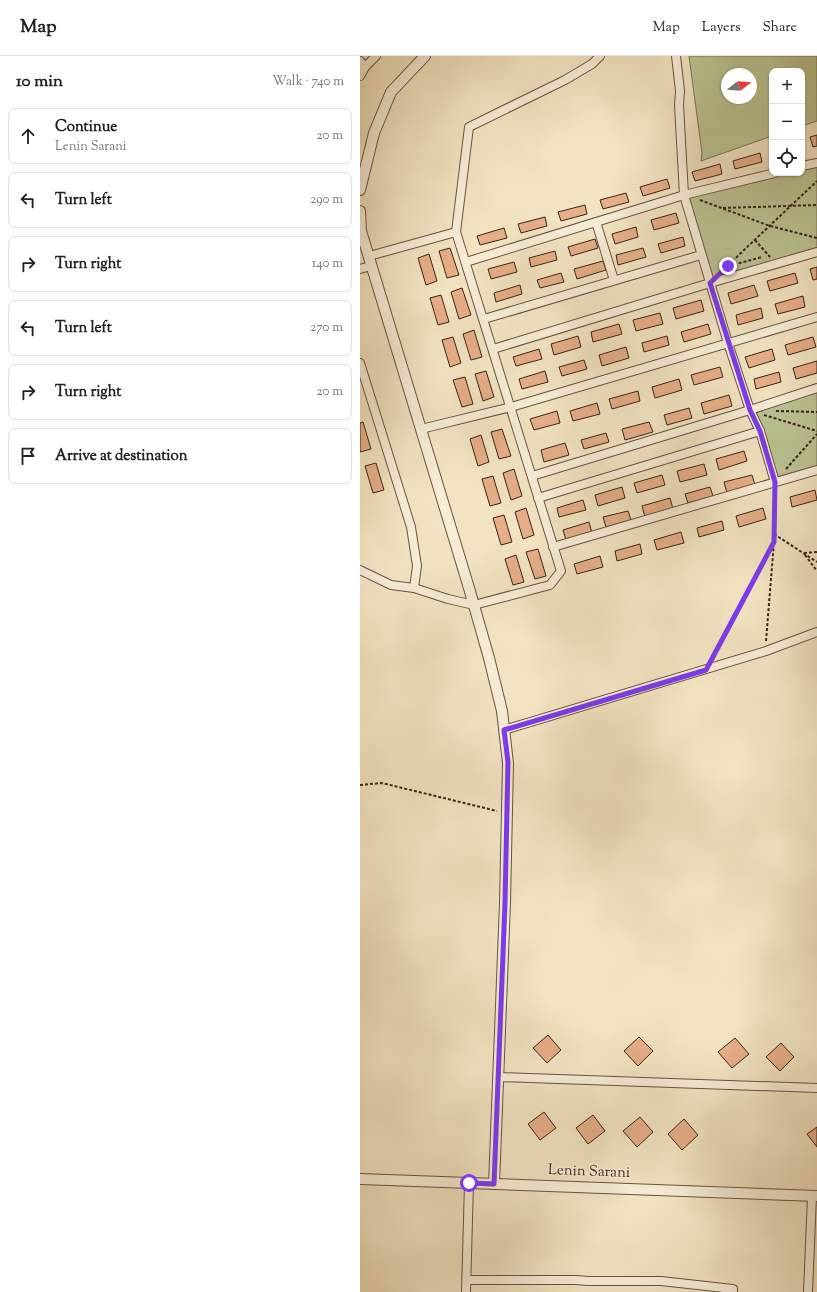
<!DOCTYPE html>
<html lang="en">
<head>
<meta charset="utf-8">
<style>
  :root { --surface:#fff; --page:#f2f2f2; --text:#202124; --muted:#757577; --line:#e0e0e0 }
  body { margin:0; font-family:"Sorts Mill Goudy",serif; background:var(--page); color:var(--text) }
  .controls { position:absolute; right:12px; top:12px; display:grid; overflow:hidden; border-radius:8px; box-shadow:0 1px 3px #0004 }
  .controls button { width:36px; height:36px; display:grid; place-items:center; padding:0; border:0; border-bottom:1px solid var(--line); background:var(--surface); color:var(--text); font:20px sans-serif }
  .compass { position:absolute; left:361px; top:12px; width:36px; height:36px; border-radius:50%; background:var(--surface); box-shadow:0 1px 3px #0004; rotate:73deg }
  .stop { position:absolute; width:12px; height:12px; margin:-9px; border:3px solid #7c3aed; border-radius:50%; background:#fff }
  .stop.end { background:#7c3aed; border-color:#fff; box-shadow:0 1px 4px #0008 }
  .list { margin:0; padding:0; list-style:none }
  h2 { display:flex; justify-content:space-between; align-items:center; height:52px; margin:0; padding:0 16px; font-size:17px }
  h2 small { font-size:13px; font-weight:400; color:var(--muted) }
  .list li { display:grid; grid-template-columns:26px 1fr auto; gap:12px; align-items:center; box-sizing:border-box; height:56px; margin:0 8px 8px; padding:0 8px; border:1px solid var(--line); border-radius:8px }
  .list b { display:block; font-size:15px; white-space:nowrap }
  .list p { margin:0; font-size:13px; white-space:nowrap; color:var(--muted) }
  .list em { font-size:13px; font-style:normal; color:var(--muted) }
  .icon { flex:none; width:22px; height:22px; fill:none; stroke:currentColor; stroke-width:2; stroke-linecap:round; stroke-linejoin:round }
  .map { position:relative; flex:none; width:457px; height:1236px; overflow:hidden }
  header { display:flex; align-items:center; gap:24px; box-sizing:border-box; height:56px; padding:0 20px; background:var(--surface); border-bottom:1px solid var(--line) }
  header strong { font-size:19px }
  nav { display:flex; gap:22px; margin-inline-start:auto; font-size:14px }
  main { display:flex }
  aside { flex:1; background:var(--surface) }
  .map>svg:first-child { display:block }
  .green { fill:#bbc493; stroke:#7b7456; fill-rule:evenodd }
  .building { fill:#e7af87; stroke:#3b2319 }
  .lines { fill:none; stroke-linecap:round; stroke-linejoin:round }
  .minor-casing { stroke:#695343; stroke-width:10 }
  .tertiary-casing { stroke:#695343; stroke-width:12 }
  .path { stroke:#3b2319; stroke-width:2; stroke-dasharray:3 2; stroke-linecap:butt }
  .minor { stroke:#f7edd7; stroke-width:8 }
  .tertiary { stroke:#f7edd7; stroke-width:10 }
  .route { stroke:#7c3aed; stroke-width:5 }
  .labels { text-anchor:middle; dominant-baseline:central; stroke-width:3; stroke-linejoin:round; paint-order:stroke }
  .street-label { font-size:15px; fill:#3b2319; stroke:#f7edd7 }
</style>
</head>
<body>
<header>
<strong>Map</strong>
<nav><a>Map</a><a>Layers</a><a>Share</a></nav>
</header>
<main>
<aside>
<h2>10 min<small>Walk · 740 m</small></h2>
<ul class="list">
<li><svg class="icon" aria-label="ahead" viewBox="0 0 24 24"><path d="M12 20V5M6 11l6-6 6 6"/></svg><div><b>Continue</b><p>Lenin Sarani</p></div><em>20 m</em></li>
<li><svg class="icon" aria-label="left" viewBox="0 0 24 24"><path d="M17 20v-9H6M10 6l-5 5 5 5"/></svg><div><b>Turn left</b></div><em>290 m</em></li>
<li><svg class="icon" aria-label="right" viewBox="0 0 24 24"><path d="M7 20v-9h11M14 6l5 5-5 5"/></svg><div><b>Turn right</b></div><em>140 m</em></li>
<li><svg class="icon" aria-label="left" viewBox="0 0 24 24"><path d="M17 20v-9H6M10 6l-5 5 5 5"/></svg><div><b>Turn left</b></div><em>270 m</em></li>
<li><svg class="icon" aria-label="right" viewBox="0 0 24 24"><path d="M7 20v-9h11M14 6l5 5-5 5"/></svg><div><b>Turn right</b></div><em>20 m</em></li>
<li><svg class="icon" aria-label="arrive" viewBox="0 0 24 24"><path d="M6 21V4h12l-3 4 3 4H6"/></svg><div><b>Arrive at destination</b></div></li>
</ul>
</aside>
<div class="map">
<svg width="457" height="1236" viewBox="0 0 457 1236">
  <rect width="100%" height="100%" fill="#f2e4c2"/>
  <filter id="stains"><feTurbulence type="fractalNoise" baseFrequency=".005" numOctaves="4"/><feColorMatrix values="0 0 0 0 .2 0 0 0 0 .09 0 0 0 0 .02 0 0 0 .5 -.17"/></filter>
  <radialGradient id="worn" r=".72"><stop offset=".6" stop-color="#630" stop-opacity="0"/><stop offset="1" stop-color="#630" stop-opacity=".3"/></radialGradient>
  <g class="green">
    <path d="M329,0H457V65L442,70V15H412V80L341,105L342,97ZM367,18H391V42H367Z"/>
    <path d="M457,107V196L350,227L324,139L415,117H442V111Z"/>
    <path d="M457,332V413L415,426L390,354Z"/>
  </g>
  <g class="building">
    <path d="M457,79V90L453,91L450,81Z"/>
    <path d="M400,97L402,106L375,113L373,105Z"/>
    <path d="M360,108L362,118L335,125L332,116Z"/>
    <path d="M307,123L310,132L283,140L280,131Z"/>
    <path d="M266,137L269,146L243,153L240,144Z"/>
    <path d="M225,149L227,158L201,165L198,156Z"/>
    <path d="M316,157L319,167L294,174L291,164Z"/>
    <path d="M185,161L187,170L161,177L158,168Z"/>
    <path d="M276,171L278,181L255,188L252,178Z"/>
    <path d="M144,172L147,182L120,189L117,180Z"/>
    <path d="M323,181L325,190L301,197L298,188Z"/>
    <path d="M235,183L238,192L211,200L208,191Z"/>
    <path d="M90,192L99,219L87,222L79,195Z"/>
    <path d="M283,192L286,201L258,209L256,199Z"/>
    <path d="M195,195L197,204L171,211L169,202Z"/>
    <path d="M69,198L77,225L66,229L58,202Z"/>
    <path d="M243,205L246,214L217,223L214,213Z"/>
    <path d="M154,206L157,216L131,223L128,213Z"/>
    <path d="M457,211V223L453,224L450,213Z"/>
    <path d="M201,217L204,226L180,232L177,224Z"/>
    <path d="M435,217L438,227L410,235L407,225Z"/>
    <path d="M160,229L162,238L136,246L134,237Z"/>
    <path d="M394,229L398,240L371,248L368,237Z"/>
    <path d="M102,232L111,259L99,263L91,236Z"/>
    <path d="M81,239L89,266L78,269L70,242Z"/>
    <path d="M443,240L445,251L418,258L415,248Z"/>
    <path d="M341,244L344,255L316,263L313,252Z"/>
    <path d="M401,252L403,262L378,269L376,259Z"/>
    <path d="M300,257L303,268L276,275L273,264Z"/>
    <path d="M259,268L262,278L233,286L231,276Z"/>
    <path d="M348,268L351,278L324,286L321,276Z"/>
    <path d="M114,274L122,301L111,304L103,278Z"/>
    <path d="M218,280L221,291L194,299L191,288Z"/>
    <path d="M307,280L309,289L284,296L282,287Z"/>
    <path d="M93,281L101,307L90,311L82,284Z"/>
    <path d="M453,281L456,291L428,299L425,289Z"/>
    <path d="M266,291L269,302L242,310L239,299Z"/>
    <path d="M179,293L182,303L156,310L153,301Z"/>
    <path d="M412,293L415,304L389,312L385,301Z"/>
    <path d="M224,304L227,313L202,320L199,311Z"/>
    <path d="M457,305V317L436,323L433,312Z"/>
    <path d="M360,311L363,321L334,329L331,319Z"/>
    <path d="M126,315L134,341L123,345L115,318Z"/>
    <path d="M185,315L188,326L162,333L159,323Z"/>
    <path d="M419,316L421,326L396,333L394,323Z"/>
    <path d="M105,321L113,348L102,351L93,324Z"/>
    <path d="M319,323L322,334L295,342L292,331Z"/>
    <path d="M278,335L280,345L252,353L249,343Z"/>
    <path d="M369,339L372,350L344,358L341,347Z"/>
    <path d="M237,347L240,358L213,365L210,355Z"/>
    <path d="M329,352L332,362L307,369L304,359Z"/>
    <path d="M197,355L200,367L174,374L170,363Z"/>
    <path d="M3,366L11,393L0,396V367Z"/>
    <path d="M289,366L293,376L265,384L262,373Z"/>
    <path d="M142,373L151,400L139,403L131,376Z"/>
    <path d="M246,377L249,386L224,393L221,384Z"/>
    <path d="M121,379L129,406L118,410L110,383Z"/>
    <path d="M205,387L209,399L184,406L181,394Z"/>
    <path d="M384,395L387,405L359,414L356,403Z"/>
    <path d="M16,407L24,434L13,437L5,410Z"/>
    <path d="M344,408L347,419L320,426L317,415Z"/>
    <path d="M154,413L162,440L151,444L143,417Z"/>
    <path d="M302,419L305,429L277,437L274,427Z"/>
    <path d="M392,419L395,429L367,437L364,426Z"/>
    <path d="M133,420L141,447L130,450L122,423Z"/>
    <path d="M262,431L265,442L238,450L235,439Z"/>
    <path d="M350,431L353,440L328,447L325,438Z"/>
    <path d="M455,434L457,444L432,451L430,441Z"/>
    <path d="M310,442L313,453L285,461L282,450Z"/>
    <path d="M223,444L226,454L199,461L197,452Z"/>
    <path d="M166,452L174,479L163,483L155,456Z"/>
    <path d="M403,452L406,463L379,471L376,460Z"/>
    <path d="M268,455L271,464L246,471L243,461Z"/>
    <path d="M144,459L152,486L141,489L133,462Z"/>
    <path d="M362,465L364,474L339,481L337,472Z"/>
    <path d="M229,466L232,477L206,484L203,474Z"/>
    <path d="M321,476L324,487L297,494L294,484Z"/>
    <path d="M280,488L282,498L257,505L255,495Z"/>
    <path d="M178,493L186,520L175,523L166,496Z"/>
    <path d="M156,499L164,526L153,529L145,503Z"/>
    <path d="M240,500L243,511L217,518L214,508Z"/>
    <path d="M188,979L201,994L187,1007L173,992Z"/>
    <path d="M279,981L293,995L278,1010L264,995Z"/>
    <path d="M375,982L389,998L372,1012L358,996Z"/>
    <path d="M421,987L434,1001L420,1015L406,1001Z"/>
    <path d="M184,1056L196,1072L180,1084L168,1068Z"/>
    <path d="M233,1059L245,1075L228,1088L216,1072Z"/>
    <path d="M280,1061L293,1076L277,1091L263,1075Z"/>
    <path d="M324,1063L338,1079L322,1094L308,1078Z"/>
    <path d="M457,1071V1091L447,1078Z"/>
  </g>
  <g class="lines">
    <defs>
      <g id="minor">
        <path d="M316,0L320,35L319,49L324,139L368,287L390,354L400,375L415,426"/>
        <path d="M0,5L5,11"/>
        <path d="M0,20L5,11L16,0"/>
        <path d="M442,110L457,107"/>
        <path d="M236,166L254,224"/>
        <path d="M9,200L96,176"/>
        <path d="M106,206L324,139L415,117"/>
        <path d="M0,213L11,210"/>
        <path d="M124,263L341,199"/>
        <path d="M133,293L350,227L457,196"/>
        <path d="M0,307L51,471L57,510L54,532"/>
        <path d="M61,373L151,351L457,261"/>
        <path d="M172,420L390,354L457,332"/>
        <path d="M178,442L400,375"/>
        <path d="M193,491L457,414"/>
        <path d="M0,514L31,529L54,532L88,543L114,549L190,529L201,515L96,176L109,71L205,24L232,8L240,0"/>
        <path d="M144,674L406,595L457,576"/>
        <path d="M138,1021L457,1032"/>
        <path d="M107,1224H216L228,1225H301L373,1233V1236"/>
        <path d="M106,1236L109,1127"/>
        <path d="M448,1236L452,1140"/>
      </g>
      <g id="tertiary">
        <path d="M0,134L14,77L31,36L65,0"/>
        <path d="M0,155L1,175L109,532L129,602L142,655L148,707L145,847L134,1128"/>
        <path d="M0,1123L457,1140"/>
      </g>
    </defs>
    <use href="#minor" class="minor-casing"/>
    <use href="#tertiary" class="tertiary-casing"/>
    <g class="path">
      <path d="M340,144L410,170L457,182"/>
      <path d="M363,152L457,149"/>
      <path d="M395,184L410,201"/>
      <path d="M369,210L402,201"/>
      <path d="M365,212L457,125"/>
      <path d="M416,355L457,356"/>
      <path d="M404,359L457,375"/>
      <path d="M426,413L457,378"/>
      <path d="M414,478L457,506"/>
      <path d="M444,497L457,496"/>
      <path d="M445,499L457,515"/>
      <path d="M406,585L414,486L415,436"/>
      <path d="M353,602L413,487"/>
      <path d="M0,729L22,727L137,755"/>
    </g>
    <use href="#minor" class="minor"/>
    <use href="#tertiary" class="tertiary"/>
  </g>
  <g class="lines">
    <path class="route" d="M109,1127L134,1128L145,847L148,706L144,674L346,614L414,486L415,426L400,375L390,354L350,227L368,210"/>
  </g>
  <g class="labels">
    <g class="street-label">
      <text transform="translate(229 1116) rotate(2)">Lenin Sarani</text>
    </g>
  </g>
  <rect width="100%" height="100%" filter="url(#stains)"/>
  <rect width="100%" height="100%" fill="url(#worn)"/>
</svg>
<div class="controls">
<button>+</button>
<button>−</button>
<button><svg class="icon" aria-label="locate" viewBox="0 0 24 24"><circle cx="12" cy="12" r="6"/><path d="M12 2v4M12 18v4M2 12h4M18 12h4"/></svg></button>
</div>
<svg class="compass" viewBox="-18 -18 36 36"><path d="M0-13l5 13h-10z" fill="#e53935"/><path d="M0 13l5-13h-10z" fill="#757577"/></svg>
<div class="stop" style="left:109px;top:1127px"></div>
<div class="stop end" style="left:368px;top:210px"></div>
</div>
</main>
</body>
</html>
